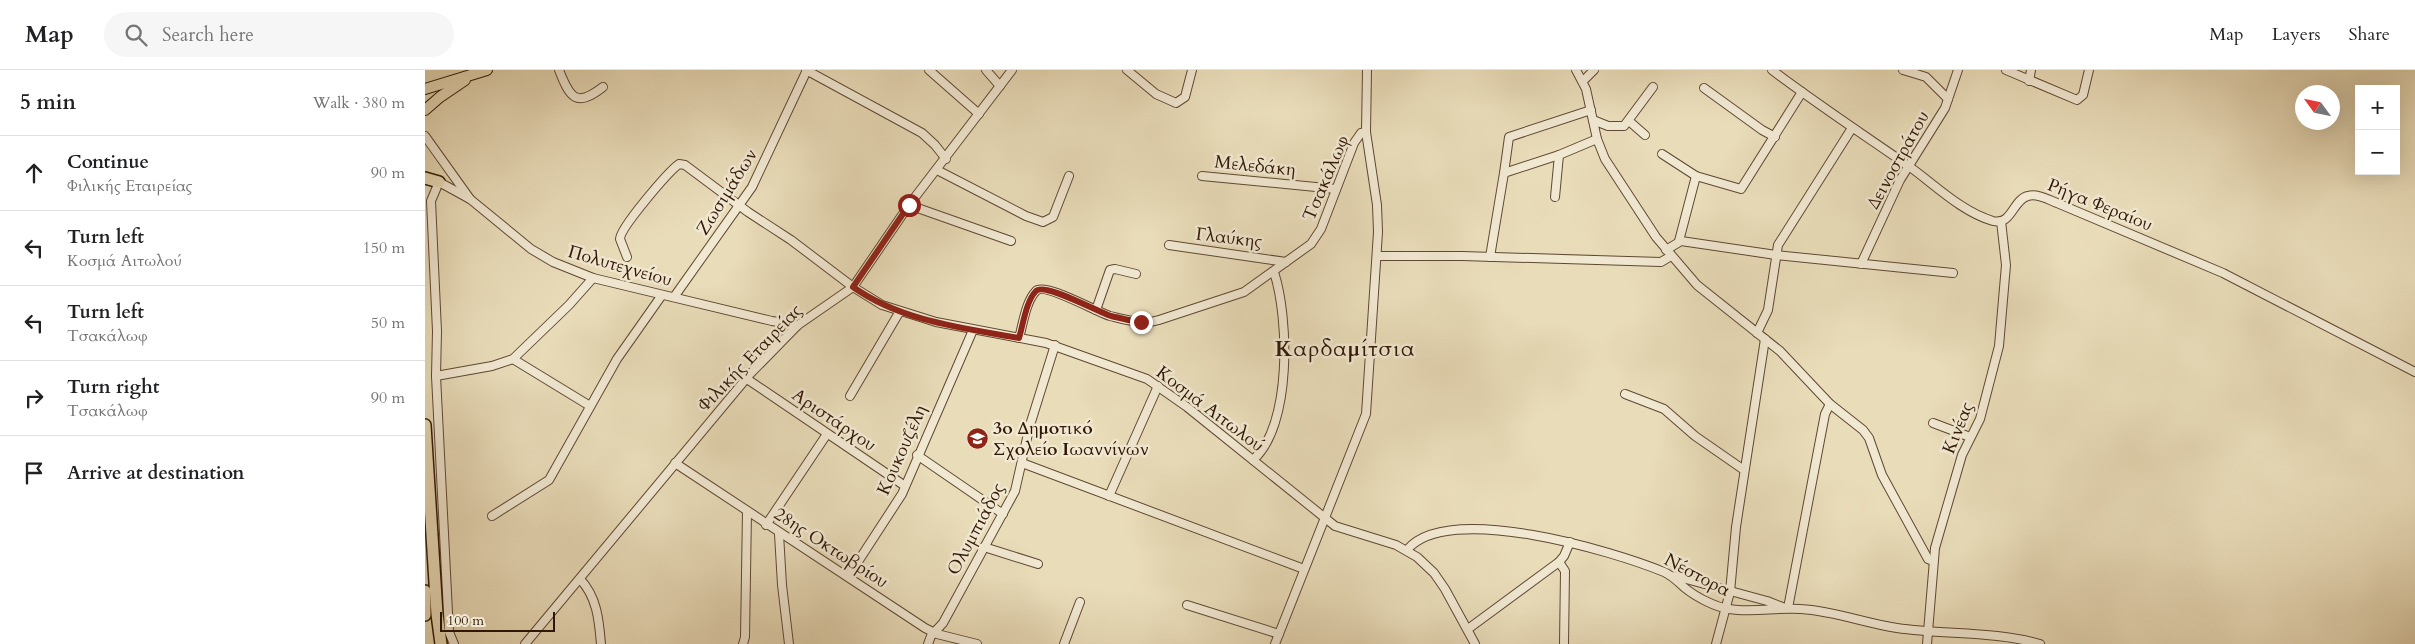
<!DOCTYPE html>
<html lang="en">
<head>
<meta charset="utf-8">
<style>
  :root { --surface:#fff; --page:#f6f6f6; --text:#202124; --muted:#757577; --line:#e0e0e0 }
  body { margin:0; font-family:Cardo,serif; background:var(--page); color:var(--text) }
  .controls { position:absolute; right:15px; top:15px; display:grid; overflow:hidden; border-radius:0px; box-shadow:0 5px 20px #0002 }
  .controls button { width:45px; height:45px; display:grid; place-items:center; padding:0; border:0; border-bottom:1px solid var(--line); background:var(--surface); color:var(--text); font:25px sans-serif }
  .compass { position:absolute; left:1870px; top:15px; width:45px; height:45px; border-radius:50%; background:var(--surface); box-shadow:0 5px 20px #0002; rotate:303deg }
  .scale { position:absolute; left:15px; bottom:12px; width:115px; box-sizing:border-box; padding-left:5px; border:2px solid #311705; border-top:0; font-size:14px; line-height:18px; white-space:nowrap; color:#311705; -webkit-text-stroke:4px #f1e8d2; paint-order:stroke }
  .stop { position:absolute; width:15px; height:15px; margin:-11px; border:4px solid #8f2418; border-radius:50%; background:#fff }
  .stop.end { background:#8f2418; border-color:#fff; box-shadow:0 1px 5px #0008 }
  .list { margin:0; padding:0; list-style:none }
  h2 { display:flex; justify-content:space-between; align-items:center; height:65px; margin:0; padding:0 20px; font-size:21px }
  h2 small { font-size:16px; font-weight:400; color:var(--muted) }
  .list li { display:grid; grid-template-columns:32px 1fr auto; gap:15px; align-items:center; box-sizing:border-box; height:75px; padding:0 20px; border-top:1px solid var(--line) }
  .list b { display:block; font-size:19px; white-space:nowrap }
  .list p { margin:0; font-size:16px; white-space:nowrap; color:var(--muted) }
  .list em { font-size:16px; font-style:normal; color:var(--muted) }
  .icon { flex:none; width:28px; height:28px; fill:none; stroke:currentColor; stroke-width:2; stroke-linecap:round; stroke-linejoin:round }
  .map { position:relative; flex:none; width:1990px; height:574px; overflow:hidden }
  header { display:flex; align-items:center; gap:30px; box-sizing:border-box; height:70px; padding:0 25px; background:var(--surface); border-bottom:1px solid var(--line) }
  header strong { font-size:24px }
  nav { display:flex; gap:28px; margin-inline-start:auto; font-size:18px }
  .search { width:350px; height:45px; background:var(--page); display:flex; align-items:center; gap:12px; box-sizing:border-box; padding:0 18px; border-radius:28px; color:var(--muted); font-size:19px }
  main { display:flex }
  aside { flex:1; background:var(--surface) }
  .map>svg:first-child { display:block }
  .lines { fill:none; stroke-linecap:round; stroke-linejoin:round }
  .minor-casing { stroke:#5f4832; stroke-width:10 }
  .major-casing { stroke:#311705; stroke-width:12 }
  .highway-casing { stroke:#311705; stroke-width:14 }
  .minor { stroke:#f1e8d2; stroke-width:8 }
  .major { stroke:#e9dcb9; stroke-width:10 }
  .highway { stroke:#e9dcb9; stroke-width:11 }
  .route { stroke:#8f2418; stroke-width:6 }
  .labels { text-anchor:middle; dominant-baseline:central; stroke-width:5; stroke-linejoin:round; paint-order:stroke }
  .street-label { font-size:18px; fill:#311705; stroke:#f1e8d2 }
  .poi-label { font-size:18px; font-weight:bold; fill:#311705; stroke:#f1e8d2; text-anchor:start }
  .district-label { font-size:22px; font-weight:bold; letter-spacing:1px; fill:#311705; stroke:#f1e8d2 }
</style>
</head>
<body>
<header>
<strong>Map</strong>
<div class="search"><svg class="icon" aria-label="search" viewBox="0 0 24 24"><circle cx="10" cy="10" r="6"/><path d="M15 15l6 6"/></svg>Search here</div>
<nav><a>Map</a><a>Layers</a><a>Share</a></nav>
</header>
<main>
<aside>
<h2>5 min<small>Walk · 380 m</small></h2>
<ul class="list">
<li><svg class="icon" aria-label="ahead" viewBox="0 0 24 24"><path d="M12 20V5M6 11l6-6 6 6"/></svg><div><b>Continue</b><p>Φιλικής Εταιρείας</p></div><em>90 m</em></li>
<li><svg class="icon" aria-label="left" viewBox="0 0 24 24"><path d="M17 20v-9H6M10 6l-5 5 5 5"/></svg><div><b>Turn left</b><p>Κοσμά Αιτωλού</p></div><em>150 m</em></li>
<li><svg class="icon" aria-label="left" viewBox="0 0 24 24"><path d="M17 20v-9H6M10 6l-5 5 5 5"/></svg><div><b>Turn left</b><p>Τσακάλωφ</p></div><em>50 m</em></li>
<li><svg class="icon" aria-label="right" viewBox="0 0 24 24"><path d="M7 20v-9h11M14 6l5 5-5 5"/></svg><div><b>Turn right</b><p>Τσακάλωφ</p></div><em>90 m</em></li>
<li><svg class="icon" aria-label="arrive" viewBox="0 0 24 24"><path d="M6 21V4h12l-3 4 3 4H6"/></svg><div><b>Arrive at destination</b></div></li>
</ul>
</aside>
<div class="map">
<svg width="1990" height="574" viewBox="0 0 1990 574">
  <rect width="100%" height="100%" fill="#e9dcb9"/>
  <filter id="stains"><feTurbulence type="fractalNoise" baseFrequency=".004" numOctaves="4"/><feColorMatrix values="0 0 0 0 .2 0 0 0 0 .09 0 0 0 0 .02 0 0 0 .5 -.17"/></filter>
  <radialGradient id="worn" r=".72"><stop offset=".6" stop-color="#630" stop-opacity="0"/><stop offset="1" stop-color="#630" stop-opacity=".3"/></radialGradient>
  <g class="lines">
    <defs>
      <g id="minor">
        <path d="M134,0C145,28 151,38 178,17"/>
        <path d="M381,0L497,63L510,75L521,89"/>
        <path d="M504,0L554,44"/>
        <path d="M561,0L575,16"/>
        <path d="M702,0L731,24L751,33L760,27L767,0"/>
        <path d="M1151,0L1161,19L1172,69L1180,89L1231,167L1272,215L1355,281L1405,334L1438,360L1444,368L1457,405L1503,489L1508,491"/>
        <path d="M1347,0C1392,34 1439,65 1485,97C1510,115 1537,142 1568,151C1587,156 1588,129 1603,126C1612,123 1624,130 1632,133L1798,203L1990,302"/>
        <path d="M1478,0L1501,7L1523,29"/>
        <path d="M1581,0L1652,30L1658,25L1664,0"/>
        <path d="M1158,11L1169,0"/>
        <path d="M1604,11L1606,0"/>
        <path d="M1279,18L1337,60L1350,67"/>
        <path d="M1168,50L1183,56H1199L1228,17"/>
        <path d="M1204,51L1220,65"/>
        <path d="M0,66L45,129L106,179L128,192L168,208L347,251L373,255"/>
        <path d="M1237,84L1271,106"/>
        <path d="M512,100L601,146L618,152L628,147L644,106"/>
        <path d="M1079,103L1084,67L1166,40"/>
        <path d="M777,106L911,119"/>
        <path d="M1130,127L1134,85"/>
        <path d="M484,135L586,171"/>
        <path d="M1254,171L1271,106L1316,119L1377,22"/>
        <path d="M744,175L861,192"/>
        <path d="M1241,180L1256,171L1351,185L1528,203"/>
        <path d="M952,186H1037L1236,192L1246,186"/>
        <path d="M202,187L195,169C195,158 243,102 254,94L260,95L323,142L366,170L428,217L457,235L511,252L621,273L722,309L762,337L910,456L971,475L992,487L1009,503L1020,519L1050,574"/>
        <path d="M1065,187L1079,103L1134,85L1172,69"/>
        <path d="M1436,194L1475,110L1520,38L1533,0"/>
        <path d="M249,227L327,117L382,0"/>
        <path d="M671,240L685,200L690,199L711,204"/>
        <path d="M1332,263L1343,240L1353,175L1427,58"/>
        <path d="M594,268C598,254 601,231 611,221C619,212 672,242 685,246C702,250 718,255 734,250L819,222L886,174L896,159L929,73L936,63L941,62"/>
        <path d="M88,289L165,336"/>
        <path d="M11,306L67,296L88,289L144,235L168,208"/>
        <path d="M322,309L480,416"/>
        <path d="M1200,324L1239,339L1270,366L1319,400"/>
        <path d="M425,326L475,241"/>
        <path d="M1508,353L1545,367"/>
        <path d="M492,385L578,444"/>
        <path d="M828,390C867,356 864,248 849,202"/>
        <path d="M250,393L500,558L512,564L552,574"/>
        <path d="M597,393L879,499"/>
        <path d="M684,426L733,316"/>
        <path d="M67,446L124,410L192,289L237,225"/>
        <path d="M341,455L402,364"/>
        <path d="M354,464L357,515L364,574"/>
        <path d="M559,477L613,494"/>
        <path d="M982,480C1022,431 1188,481 1239,502C1248,506 1253,512 1260,518C1271,527 1290,537 1304,539C1329,543 1352,537 1376,539C1409,541 1440,553 1472,558C1519,565 1569,561 1615,574"/>
        <path d="M1134,492L1140,501L1139,574"/>
        <path d="M1250,506L1342,531L1360,538"/>
        <path d="M423,507L477,424L548,260"/>
        <path d="M155,509C172,527 174,550 176,574"/>
        <path d="M762,535L854,564"/>
        <path d="M1363,538L1400,344L1405,334"/>
        <path d="M1043,559L1134,492L1139,486L1145,472"/>
        <path d="M29,574L24,562L11,306L12,261L6,131L14,112L45,129"/>
        <path d="M100,574L325,304L373,255L428,217L484,135L587,0"/>
        <path d="M318,574L320,567L322,441"/>
        <path d="M503,574L506,566L518,553L590,421L605,355L630,275"/>
        <path d="M639,574L655,532"/>
        <path d="M850,574L941,344L953,162L952,135L941,62L942,0"/>
        <path d="M1291,574L1305,522L1311,457L1340,269"/>
        <path d="M1502,574L1510,478L1537,385L1555,349L1574,276L1581,195L1576,151"/>
      </g>
      <g id="major">
        <path d="M0,19L62,0"/>
        <path d="M0,40L15,27L40,10"/>
      </g>
      <g id="highway">
        <path d="M0,108L14,112"/>
        <path d="M0,355L12,544L16,574"/>
        <path d="M0,521V545"/>
      </g>
    </defs>
    <use href="#minor" class="minor-casing"/>
    <use href="#major" class="major-casing"/>
    <use href="#highway" class="highway-casing"/>
    <use href="#minor" class="minor"/>
    <use href="#major" class="major"/>
    <use href="#highway" class="highway"/>
  </g>
  <g class="lines">
    <path class="route" d="M484,135L428,217C476,251 537,258 594,268C598,255 601,231 611,221C619,212 673,242 686,246C696,248 706,251 716,252"/>
  </g>
  <defs>
    <symbol id="school-disc" viewBox="-11 -11 22 22"><circle r="9.5" fill="#8f2418" stroke="#f1e8d2"/><path d="M0-5L7-2L0 1L-7-2ZM-4 1L0 2.5L4 1V4Q0 6-4 4Z" fill="#fff"/></symbol>
  </defs>
  <g fill-rule="evenodd">
    <use href="#school-disc" x="540" y="356" width="25" height="25"/>
  </g>
  <g class="labels">
    <g class="street-label">
      <text transform="translate(1473 90) rotate(-61)">Δεινοστράτου</text>
      <text transform="translate(830 96) rotate(6)">Μελεδάκη</text>
      <text transform="translate(901 108) rotate(-67)">Τσακάλωφ</text>
      <text transform="translate(302 122) rotate(-58)">Ζωσιμάδων</text>
      <text transform="translate(1675 135) rotate(22)">Ρήγα Φεραίου</text>
      <text transform="translate(804 168) rotate(7)">Γλαύκης</text>
      <text transform="translate(195 196) rotate(16)">Πολυτεχνείου</text>
      <text transform="translate(325 288) rotate(-46)">Φιλικής Εταιρείας</text>
      <text transform="translate(785 339) rotate(37)">Κοσμά Αιτωλού</text>
      <text transform="translate(409 350) rotate(34)">Αριστάρχου</text>
      <text transform="translate(1533 358) rotate(-68)">Κινέας</text>
      <text transform="translate(477 380) rotate(-66)">Κουκουζέλη</text>
      <text transform="translate(551 459) rotate(-62)">Ολυμπιάδος</text>
      <text transform="translate(406 478) rotate(33)">28ης Οκτωβρίου</text>
      <text transform="translate(1272 505) rotate(28)">Νέστορα</text>
    </g>
    <g class="poi-label">
      <text x="568" y="358">3ο Δημοτικό<tspan x="568" dy="21">Σχολείο Ιωαννίνων</tspan></text>
    </g>
    <g class="district-label">
      <text x="920" y="279">Καρδαμίτσια</text>
    </g>
  </g>
  <rect width="100%" height="100%" filter="url(#stains)"/>
  <rect width="100%" height="100%" fill="url(#worn)"/>
</svg>
<div class="controls">
<button>+</button>
<button>−</button>
</div>
<svg class="compass" viewBox="-18 -18 36 36"><path d="M0-13l5 13h-10z" fill="#e53935"/><path d="M0 13l5-13h-10z" fill="#757577"/></svg>
<div class="scale">100 m</div>
<div class="stop" style="left:484px;top:135px"></div>
<div class="stop end" style="left:716px;top:252px"></div>
</div>
</main>
</body>
</html>
